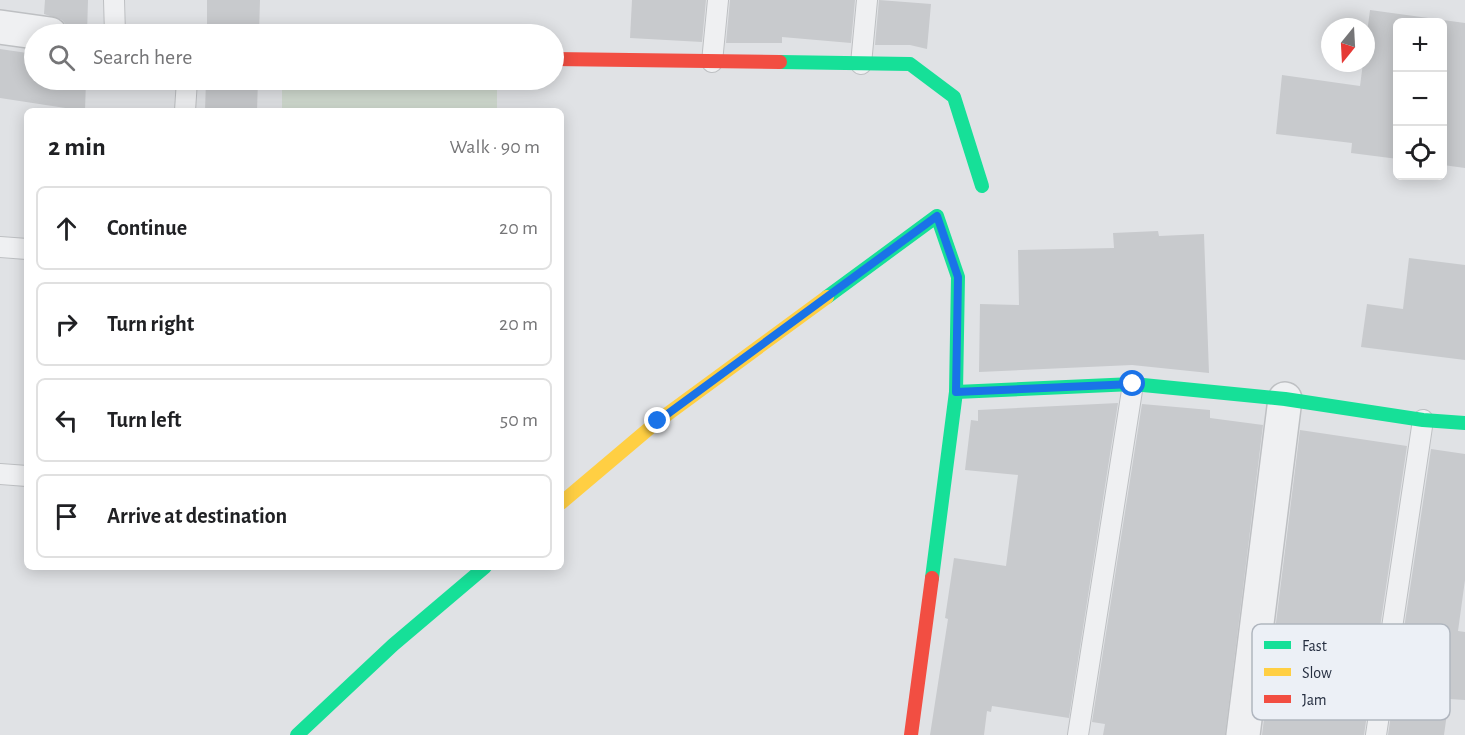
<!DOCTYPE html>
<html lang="en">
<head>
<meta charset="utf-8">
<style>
  :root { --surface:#fff; --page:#f2f2f2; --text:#202124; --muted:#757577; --line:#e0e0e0 }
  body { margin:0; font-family:"Alegreya Sans",sans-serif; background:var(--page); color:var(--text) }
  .controls { position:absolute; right:18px; top:18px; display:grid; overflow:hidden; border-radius:9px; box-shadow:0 3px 15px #0003 }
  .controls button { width:54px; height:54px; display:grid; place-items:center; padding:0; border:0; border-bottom:2px solid var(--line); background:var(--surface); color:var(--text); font:30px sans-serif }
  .compass { position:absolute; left:1321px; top:18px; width:54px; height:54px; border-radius:50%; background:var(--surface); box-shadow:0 3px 15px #0003; rotate:198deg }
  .stop { position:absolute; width:18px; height:18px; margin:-14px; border:4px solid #1a73e8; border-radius:50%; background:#fff }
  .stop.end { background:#1a73e8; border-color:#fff; box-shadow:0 2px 6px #0008 }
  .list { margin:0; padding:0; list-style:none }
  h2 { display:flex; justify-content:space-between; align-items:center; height:78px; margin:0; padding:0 24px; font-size:26px }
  h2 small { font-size:20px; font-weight:400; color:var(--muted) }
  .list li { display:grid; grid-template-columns:39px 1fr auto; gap:18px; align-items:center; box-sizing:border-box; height:84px; margin:0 12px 12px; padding:0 12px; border:2px solid var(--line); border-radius:9px }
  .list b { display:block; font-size:22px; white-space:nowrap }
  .list em { font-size:20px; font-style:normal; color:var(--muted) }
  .icon { flex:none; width:33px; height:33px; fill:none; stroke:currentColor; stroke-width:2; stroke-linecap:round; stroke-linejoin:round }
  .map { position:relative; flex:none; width:1465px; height:735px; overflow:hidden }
  .search { position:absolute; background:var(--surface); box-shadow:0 3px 15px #0003; left:24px; top:24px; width:540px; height:66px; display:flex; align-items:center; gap:15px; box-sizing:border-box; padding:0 21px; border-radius:33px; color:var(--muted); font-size:22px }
  .panel { position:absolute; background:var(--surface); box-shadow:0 3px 15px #0003; left:24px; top:108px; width:540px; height:462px; border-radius:9px }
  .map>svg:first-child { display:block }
  .green { fill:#d0dacf }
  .building { fill:#c8cacd }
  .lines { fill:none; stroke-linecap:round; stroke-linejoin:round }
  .lane-casing { stroke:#bec0c3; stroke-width:22 }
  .street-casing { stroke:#bec0c3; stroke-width:36 }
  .lane { stroke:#eff0f2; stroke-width:20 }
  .street { stroke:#eff0f2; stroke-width:33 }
  .fast { stroke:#16e098; stroke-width:14 }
  .slow { stroke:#ffcf43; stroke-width:14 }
  .jam { stroke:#f24e42; stroke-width:14 }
  .route { stroke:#1a73e8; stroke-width:8 }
  .key { fill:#ecf0f6; stroke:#b0b6bf; stroke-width:1.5 }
  .key-label { font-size:16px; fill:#252e40 }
</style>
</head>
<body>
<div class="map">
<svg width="1465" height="735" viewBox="0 0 1465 735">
  <rect width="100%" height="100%" fill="#e0e2e5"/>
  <rect class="green" x="282" y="80" width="215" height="31"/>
  <g class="building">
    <path d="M45,0H88L87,34H68L67,26L62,20L44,14Z"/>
    <path d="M207,0H260L259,34H207Z"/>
    <path d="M632,0H706L702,42L630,38Z"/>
    <path d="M730,0H855L851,43L782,37V43H726Z"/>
    <path d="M879,0L931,4L927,49L910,45H875Z"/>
    <path d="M1370,10L1465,23V168L1443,165V22H1398V159L1351,153L1352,143L1276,134L1282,75L1360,86L1363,63H1366V41Z"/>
    <path d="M0,49L34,54V80H86L85,111L0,98Z"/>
    <path d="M206,80H258L257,111H205Z"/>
    <path d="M1158,231L1159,236L1204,234L1209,373L1132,365L979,372L980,304L1019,305L1018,250L1114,248L1113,233Z"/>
    <path d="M1409,258L1465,265V360L1361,347L1367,304L1403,309Z"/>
    <path d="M1118,403L1069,718L992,706L991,712L987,711L984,735H930L948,619L945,618L954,558L1006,566L1018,475L965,470L971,420L978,421V410Z"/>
    <path d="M1142,404L1210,410V418L1263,425L1225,735H1103L1105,724L1092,722Z"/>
    <path d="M1300,430L1407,446L1364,735H1262Z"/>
    <path d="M1431,449L1465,454V580L1458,631L1465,632V700L1449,699L1444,735H1388Z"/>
  </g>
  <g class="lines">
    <defs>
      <g id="lane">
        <path d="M114,0L115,34"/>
        <path d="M712,62L718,0"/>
        <path d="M861,64L867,0"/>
        <path d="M185,111L187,80"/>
        <path d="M0,247L27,249"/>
        <path d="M0,474L27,476"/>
        <path d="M1078,735L1133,384"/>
        <path d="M1376,735L1423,420"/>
      </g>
      <g id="street">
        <path d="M0,27L50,34"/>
        <path d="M1243,735L1285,399"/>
      </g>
    </defs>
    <use href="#lane" class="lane-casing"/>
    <use href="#street" class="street-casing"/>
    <use href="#lane" class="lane"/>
    <use href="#street" class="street"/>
    <g class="fast">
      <path d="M780,62L910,64L954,97L982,186"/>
      <path d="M827,297L937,216L958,277L956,392L932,578"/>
      <path d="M956,392L1133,384L1285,399L1423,420L1465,423"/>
      <path d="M297,735L393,645L485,567"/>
    </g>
    <path class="slow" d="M561,503L658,421L827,297"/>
    <g class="jam">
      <path d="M554,59L780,62"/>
      <path d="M911,735L932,578"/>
    </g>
  </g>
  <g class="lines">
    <path class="route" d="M658,421L937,216L958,277L956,392L1133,384"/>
  </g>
  <rect x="1252" y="624" width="198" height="96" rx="9" class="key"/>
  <rect x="1264" y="641" width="27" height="8" fill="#16e098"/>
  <rect x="1264" y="668" width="27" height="8" fill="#ffcf43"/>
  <rect x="1264" y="695" width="27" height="8" fill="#f24e42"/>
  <g class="key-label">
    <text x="1302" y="651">Fast</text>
    <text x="1302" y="678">Slow</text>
    <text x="1302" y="705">Jam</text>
  </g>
</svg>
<div class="controls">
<button>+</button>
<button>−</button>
<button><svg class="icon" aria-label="locate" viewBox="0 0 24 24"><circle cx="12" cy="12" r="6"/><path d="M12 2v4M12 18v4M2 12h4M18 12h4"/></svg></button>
</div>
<svg class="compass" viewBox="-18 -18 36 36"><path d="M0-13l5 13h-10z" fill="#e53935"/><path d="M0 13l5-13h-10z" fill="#757577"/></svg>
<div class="stop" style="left:1133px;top:384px"></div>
<div class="stop end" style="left:658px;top:421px"></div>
<div class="search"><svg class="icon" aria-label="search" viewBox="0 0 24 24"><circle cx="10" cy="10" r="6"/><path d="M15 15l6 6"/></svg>Search here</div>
<section class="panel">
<h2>2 min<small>Walk · 90 m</small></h2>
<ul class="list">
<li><svg class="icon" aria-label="ahead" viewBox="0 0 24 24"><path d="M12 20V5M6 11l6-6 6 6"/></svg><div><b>Continue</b></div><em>20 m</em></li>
<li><svg class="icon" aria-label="right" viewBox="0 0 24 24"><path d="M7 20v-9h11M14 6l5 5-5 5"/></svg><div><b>Turn right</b></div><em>20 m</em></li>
<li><svg class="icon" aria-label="left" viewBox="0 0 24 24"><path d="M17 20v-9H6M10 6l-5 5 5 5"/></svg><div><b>Turn left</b></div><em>50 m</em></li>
<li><svg class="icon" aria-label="arrive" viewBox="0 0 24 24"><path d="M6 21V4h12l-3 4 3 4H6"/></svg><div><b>Arrive at destination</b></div></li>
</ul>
</section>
</div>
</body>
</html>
